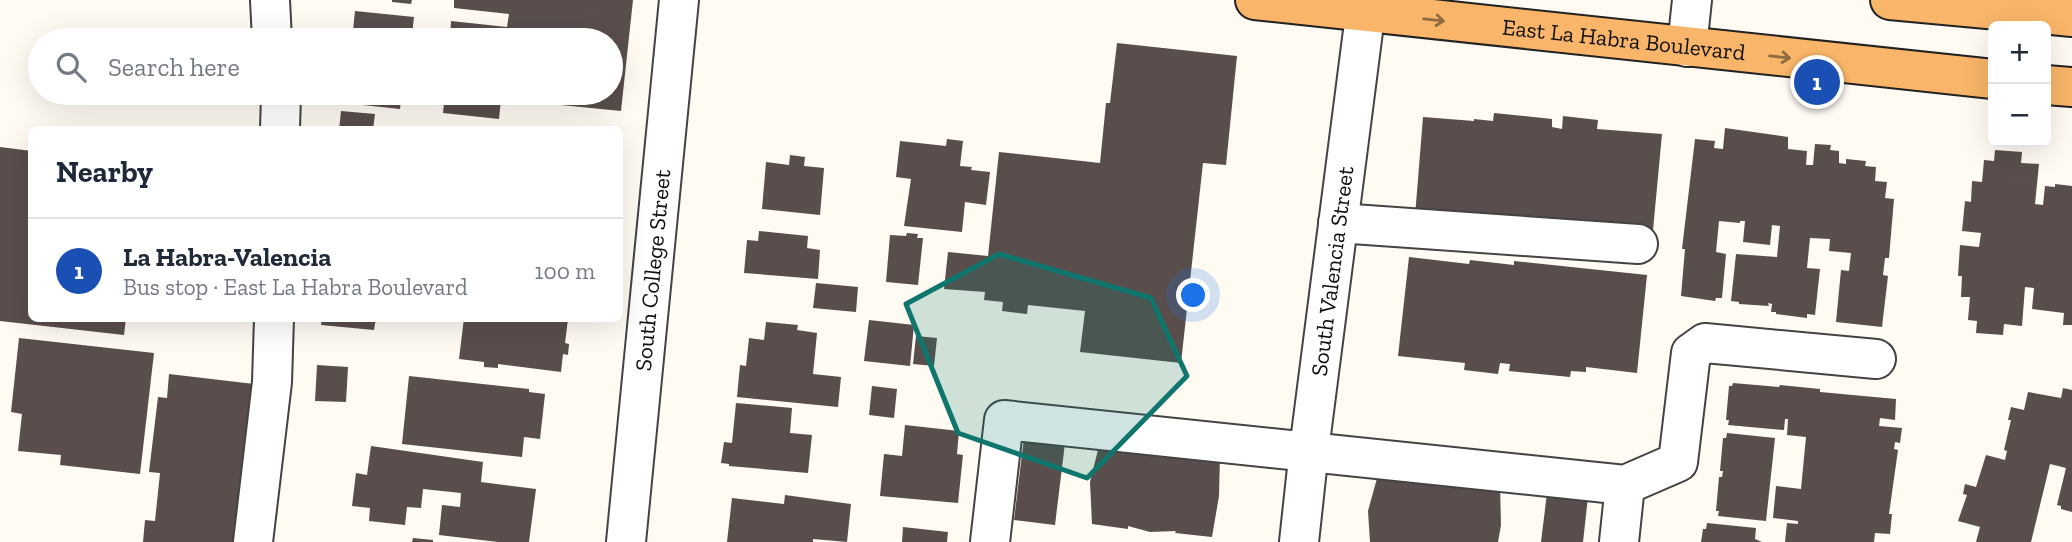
<!DOCTYPE html>
<html lang="en">
<head>
<meta charset="utf-8">
<style>
  :root { --surface:#fff; --page:#f6f6f7; --text:#1f2937; --muted:#747a83; --line:#e0e1e3; --accent:#d93025 }
  body { margin:0; font-family:"Zilla Slab",serif; background:var(--page); color:var(--text) }
  .controls { position:absolute; right:21px; top:21px; display:grid; overflow:hidden; border-radius:10px; box-shadow:0 7px 28px #0002 }
  .controls button { width:63px; height:63px; display:grid; place-items:center; padding:0; border:0; border-bottom:2px solid var(--line); background:var(--surface); color:var(--text); font:35px sans-serif }
  .you { position:absolute; left:1194px; top:296px; width:24px; height:24px; margin:-18px; border:5px solid #fff; border-radius:50%; background:#1a73e8; box-shadow:0 0 0 10px #1a73e833 }
  .badge { display:grid; place-items:center; width:46px; height:46px; border-radius:50%; background:var(--accent); color:#fff; font-size:23px; font-weight:700 }
  .pin { position:absolute; translate:-50% -50%; border:4px solid #fff; box-shadow:0 2px 7px #0006 }
  .list { margin:0; padding:0; list-style:none }
  h2 { display:flex; justify-content:space-between; align-items:center; height:91px; margin:0; padding:0 28px; font-size:30px }
  h2 small { font-size:23px; font-weight:400; color:var(--muted) }
  .list li { display:grid; grid-template-columns:46px 1fr auto; gap:21px; align-items:center; box-sizing:border-box; height:105px; padding:0 28px; border-top:2px solid var(--line) }
  .list b { display:block; font-size:26px; white-space:nowrap }
  .list p { margin:0; font-size:23px; white-space:nowrap; color:var(--muted) }
  .list em { font-size:23px; font-style:normal; color:var(--muted) }
  .icon { flex:none; width:38px; height:38px; fill:none; stroke:currentColor; stroke-width:2; stroke-linecap:round; stroke-linejoin:round }
  .map { position:relative; flex:none; width:2072px; height:542px; overflow:hidden }
  .search { position:absolute; background:var(--surface); box-shadow:0 7px 28px #0002; left:28px; top:28px; width:595px; height:77px; display:flex; align-items:center; gap:18px; box-sizing:border-box; padding:0 24px; border-radius:38px; color:var(--muted); font-size:26px }
  .panel { position:absolute; background:var(--surface); box-shadow:0 7px 28px #0002; left:28px; top:126px; width:595px; height:196px; border-radius:10px }
  .map>svg:first-child { display:block }
  .building { fill:#594e4c }
  .lines { fill:none; stroke-linecap:round; stroke-linejoin:round }
  .minor-casing { stroke:#434343; stroke-width:42 }
  .major-casing { stroke:#212121; stroke-width:42 }
  .minor { stroke:#fff; stroke-width:38 }
  .major { stroke:#f9b569; stroke-width:38 }
  .oneway { stroke:#906b41 }
  .marked { fill:#0f766e; fill-opacity:0.2; stroke:#0f766e; stroke-width:5; stroke-linejoin:round }
  .labels { text-anchor:middle; dominant-baseline:central; stroke-width:7; stroke-linejoin:round; paint-order:stroke }
  .street-label { font-size:23px; fill:#101010; stroke:#fff }
</style>
</head>
<body>
<div class="map">
<svg width="2072" height="542" viewBox="0 0 2072 542">
  <rect width="100%" height="100%" fill="#fffaf2"/>
  <g class="building">
    <path d="M392,0H412L411,4L392,2Z"/>
    <path d="M454,0H633L621,111L501,99L499,119L443,113L445,93H611V40H450L451,21L507,27L509,14L454,8Z"/>
    <path d="M355,11L414,17L412,36L407,35V40H352Z"/>
    <path d="M1117,43L1237,56L1226,165L1203,163L1181,363L1080,352L1085,311L1028,305L1027,314L1002,311L1003,302L984,300L985,292L944,289L948,252L988,256L999,152L1100,163L1106,103H1110Z"/>
    <path d="M346,93H402L400,109L344,103Z"/>
    <path d="M341,111L375,114L373,130H339Z"/>
    <path d="M1494,113L1552,119V127L1562,129L1563,116L1598,120L1597,129L1662,134L1653,230L1591,224L1415,216L1423,117L1474,121V119L1493,121Z"/>
    <path d="M1725,128L1788,137V149L1807,151L1806,165H1813L1815,144L1831,145L1830,150L1839,151V163L1846,164V159L1866,161L1865,166L1876,167L1875,181L1887,182L1885,198L1894,199L1889,258H1885L1883,275L1888,276L1882,327L1836,322L1841,270L1849,271L1851,253L1829,251L1830,239L1810,238L1807,268L1820,269L1815,315L1807,314V318L1776,314V312H1771L1772,304L1768,303L1769,306L1739,304V302L1731,301L1736,254L1777,257L1780,226L1772,225L1770,245L1743,242L1745,221H1740V223L1719,221L1716,252L1726,254L1722,298H1716L1715,301L1681,296L1685,249H1682L1695,139L1715,141L1714,148L1723,149Z"/>
    <path d="M947,139L963,141L960,166L972,167L971,170L990,172L986,205L965,202L962,232L904,226L911,179L896,177L900,141L946,146Z"/>
    <path d="M0,147L32,151V318H126L124,335L0,321Z"/>
    <path d="M1995,150L2022,152L2021,163L2039,164L2035,204L2043,205L2045,186L2055,187V184L2072,186V325H2063L2064,313L2032,309L2034,288L2025,287L2022,326L2004,324L2003,335L1976,333L1977,321L1968,320L1970,297H1961L1962,276H1958L1960,245L1979,247L1981,233L1962,231L1965,201L1971,202L1972,181L1982,182L1984,160L1994,161Z"/>
    <path d="M790,155L805,157L804,166L824,168L820,215L762,209L766,162L789,165Z"/>
    <path d="M759,231L808,236L807,248L820,250L818,279L744,273L747,240L758,241Z"/>
    <path d="M907,233L918,234L917,238H923L918,285L886,282L890,235L906,236Z"/>
    <path d="M1409,257L1469,264L1470,260L1514,265V261L1647,275L1637,373L1586,367V372L1571,371L1570,377L1509,371L1510,364L1500,363L1498,374L1464,370L1465,363L1398,356Z"/>
    <path d="M816,283L858,287L856,312L813,308Z"/>
    <path d="M322,318H376L374,330L321,325Z"/>
    <path d="M464,318L568,319L565,343L569,344L568,355L563,354L561,372L498,364V368L484,367V362L459,359Z"/>
    <path d="M869,320L914,325L910,366L864,361Z"/>
    <path d="M766,322L798,325L797,330L817,333L813,374L841,377L838,407L737,397L740,365L746,366L749,338L764,340Z"/>
    <path d="M916,336L937,338L934,366L913,364Z"/>
    <path d="M19,338L154,353L140,474L60,465L61,455L18,451L22,414L11,412Z"/>
    <path d="M317,365L348,367L346,402L315,401Z"/>
    <path d="M169,374L254,384L236,542H143L145,520L155,521L160,473L149,472L158,397L167,398Z"/>
    <path d="M409,376L529,389V392L545,394L540,439L524,437L522,457L402,444Z"/>
    <path d="M1733,383L1779,387L1780,385L1820,389V392L1896,399L1895,420L1880,418L1879,426L1902,428L1900,443L1895,442L1894,449L1898,450L1889,514H1892L1890,534L1875,533L1874,542H1785L1787,523L1798,524V521L1773,518L1776,486L1801,489L1806,437L1787,435L1788,419H1785L1784,430L1728,425L1729,420H1726L1729,386H1732Z"/>
    <path d="M872,386L897,389L894,418L869,415Z"/>
    <path d="M2063,388L2072,390V512L2061,509V506L2057,505L2066,468L2050,464L2031,542H1976L1980,527L1958,521L1967,495L1963,494L1965,484L1976,487L1986,455L2005,460L2007,451L2004,450L2011,420H2008L2011,407L2024,410L2028,392L2061,398Z"/>
    <path d="M736,403L792,408L790,433L812,435L808,473L729,466V464L721,463L724,442L732,443Z"/>
    <path d="M905,425L959,431L957,454L963,455L958,503L880,496L884,454L902,456Z"/>
    <path d="M1727,433L1775,438L1766,521L1718,516L1719,511H1716L1719,477H1722L1723,471H1720L1723,438H1726Z"/>
    <path d="M1024,438L1065,443L1055,525L1014,520Z"/>
    <path d="M1100,442L1220,455L1219,496L1212,537L1175,533L1176,531L1150,532L1128,526V529L1092,524L1090,482Z"/>
    <path d="M371,446L483,462L481,482L536,489L529,542H498L439,535L442,505L460,507L461,493L423,489L421,508L407,507L405,525L369,521L370,508L352,506L356,473L367,475Z"/>
    <path d="M1379,471L1500,484L1501,525L1498,542H1370L1368,511Z"/>
    <path d="M1547,493L1588,497L1583,542H1541Z"/>
    <path d="M785,495L851,504L847,542L813,539V542H727L732,498L784,504Z"/>
    <path d="M1707,523L1756,528L1755,539L1762,542H1701L1703,529H1706Z"/>
    <path d="M903,527L948,532L947,542H902Z"/>
    <path d="M413,538L433,540V542H412Z"/>
  </g>
  <g class="lines">
    <defs>
      <g id="minor">
        <path d="M270,0L272,40"/>
        <path d="M1687,47L1692,0"/>
        <path d="M280,130L281,93"/>
        <path d="M1338,223L1638,244"/>
        <path d="M253,542L272,382L274,318"/>
        <path id="s1" d="M626,542L679,0"/>
        <path d="M990,542L1004,420L1625,485L1678,462L1691,353L1705,343L1876,359"/>
        <path id="s2" d="M1299,542L1309,450L1367,0"/>
        <path d="M1619,542L1625,485"/>
      </g>
      <g id="major">
        <path id="s3" d="M1255,0L1993,79"/>
        <path d="M1890,0L2072,17"/>
        <path d="M2046,85L2072,87"/>
      </g>
    </defs>
    <use href="#minor" class="minor-casing"/>
    <use href="#major" class="major-casing"/>
    <use href="#minor" class="minor"/>
    <use href="#major" class="major"/>
  </g>
  <defs><path id="oneway-shaft" d="M-6 0H5M1.5-3L5.5 0L1.5 3" fill="none" stroke-width="1.6" stroke-linecap="round" stroke-linejoin="round" transform="scale(1.75)"/></defs>
  <g class="oneway">
    <use href="#oneway-shaft" transform="translate(1434 20) rotate(6)"/>
    <use href="#oneway-shaft" transform="translate(1780 57) rotate(6)"/>
  </g>
  <path class="marked" d="M999,254L1151,298L1187,376L1087,478L958,433L906,304Z"/>
  <g class="labels">
    <g class="street-label">
      <text stroke="none"><textPath href="#s3" startOffset="371">East La Habra Boulevard</textPath></text>
      <text stroke="none"><textPath href="#s1" startOffset="273">South College Street</textPath></text>
      <text stroke="none"><textPath href="#s2" startOffset="273">South Valencia Street</textPath></text>
    </g>
  </g>
</svg>
<div class="controls">
<button>+</button>
<button>−</button>
</div>
<div class="you"></div>
<div class="pin badge" style="left:1817px;top:82px;background:#1a4fb4">1</div>
<div class="search"><svg class="icon" aria-label="search" viewBox="0 0 24 24"><circle cx="10" cy="10" r="6"/><path d="M15 15l6 6"/></svg>Search here</div>
<section class="panel">
<h2>Nearby<small></small></h2>
<ul class="list">
<li><span class="badge" style="background:#1a4fb4">1</span><div><b>La Habra-Valencia</b><p>Bus stop · East La Habra Boulevard</p></div><em>100 m</em></li>
</ul>
</section>
</div>
</body>
</html>
